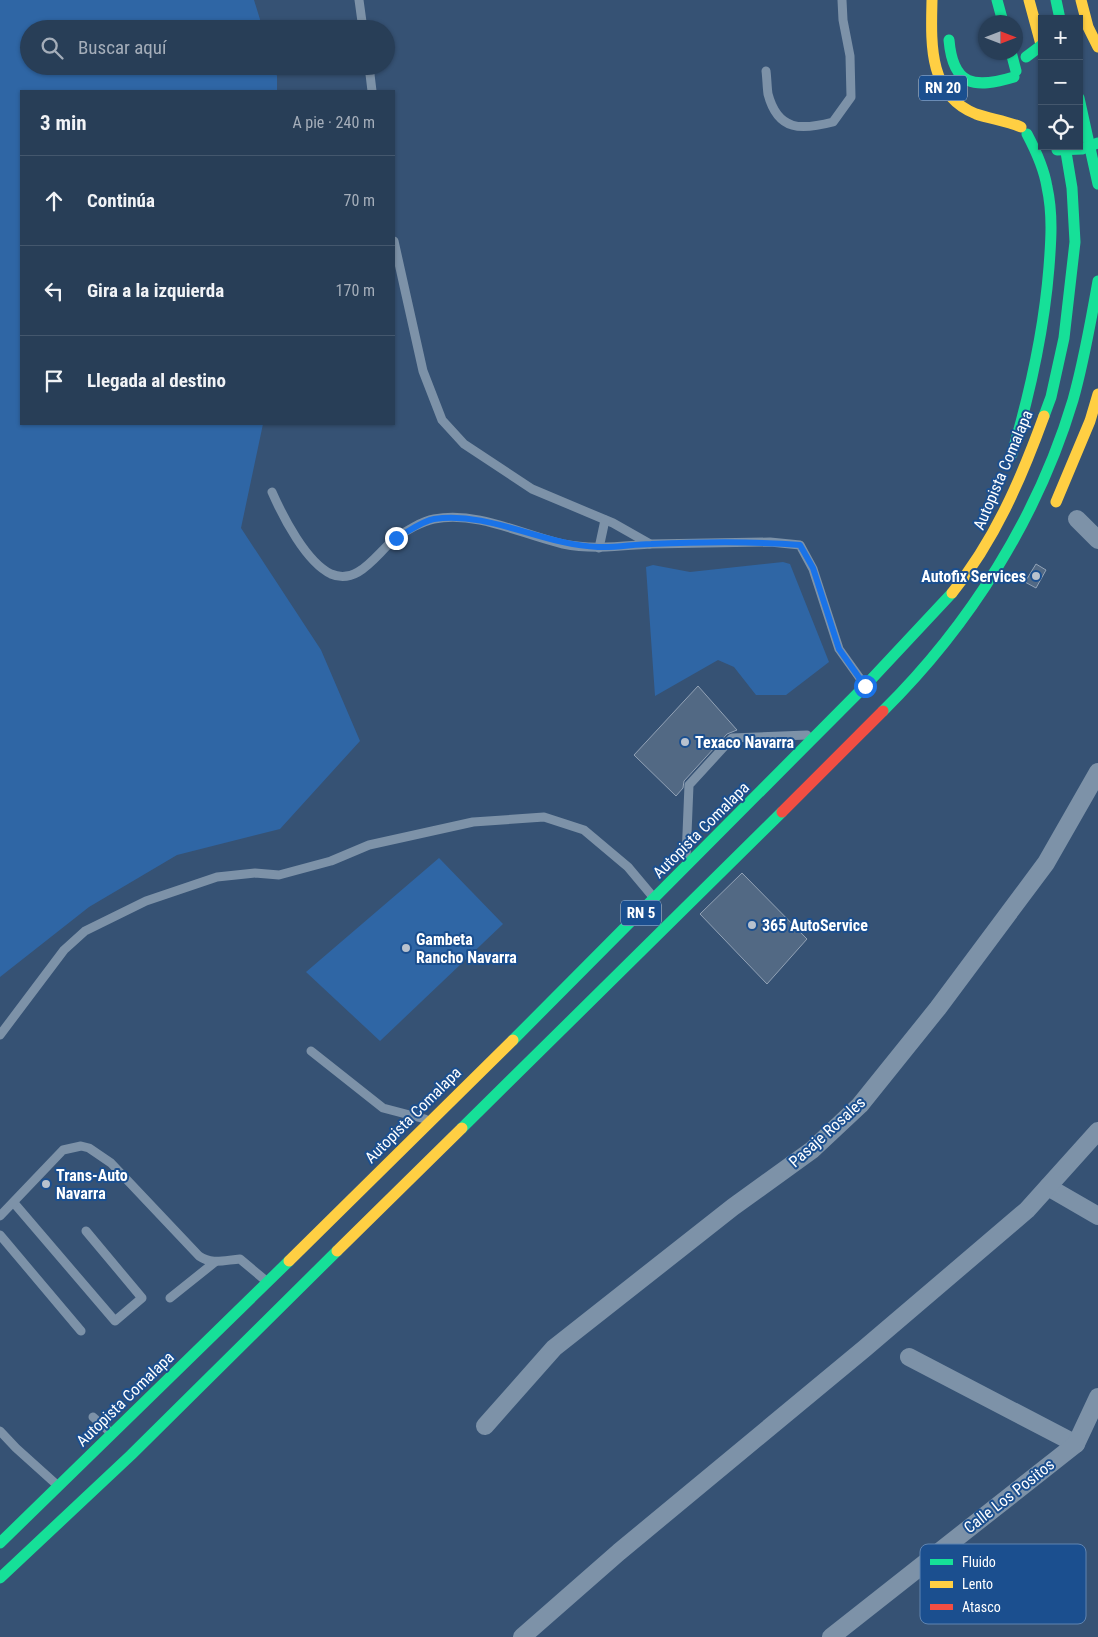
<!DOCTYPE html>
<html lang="es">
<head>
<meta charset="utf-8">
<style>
  :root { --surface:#283e57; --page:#30455d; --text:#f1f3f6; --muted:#a5aeba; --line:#44576d }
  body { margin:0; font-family:"Roboto Condensed",sans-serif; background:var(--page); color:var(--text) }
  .controls { position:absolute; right:15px; top:15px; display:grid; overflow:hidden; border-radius:0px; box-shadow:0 1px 4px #0004 }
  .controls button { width:45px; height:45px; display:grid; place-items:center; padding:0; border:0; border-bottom:1px solid var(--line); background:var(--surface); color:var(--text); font:25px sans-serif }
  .compass { position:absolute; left:978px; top:15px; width:45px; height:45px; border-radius:50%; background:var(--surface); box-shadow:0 1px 4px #0004; rotate:90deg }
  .stop { position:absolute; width:15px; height:15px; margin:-11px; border:4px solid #1a73e8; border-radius:50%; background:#fff }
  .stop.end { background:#1a73e8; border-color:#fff; box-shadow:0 1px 5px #0008 }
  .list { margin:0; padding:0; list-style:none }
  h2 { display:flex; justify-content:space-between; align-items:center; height:65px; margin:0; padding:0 20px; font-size:21px }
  h2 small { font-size:16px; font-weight:400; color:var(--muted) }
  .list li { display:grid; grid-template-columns:32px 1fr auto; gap:15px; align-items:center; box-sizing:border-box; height:90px; padding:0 20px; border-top:1px solid var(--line) }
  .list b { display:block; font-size:19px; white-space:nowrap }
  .list em { font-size:16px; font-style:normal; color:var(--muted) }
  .icon { flex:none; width:28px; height:28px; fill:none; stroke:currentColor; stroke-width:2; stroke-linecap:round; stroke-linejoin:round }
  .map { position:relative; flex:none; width:1098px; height:1637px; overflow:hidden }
  .search { position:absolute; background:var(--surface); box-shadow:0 1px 4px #0004; left:20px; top:20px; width:375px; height:55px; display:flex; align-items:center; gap:12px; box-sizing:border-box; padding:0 18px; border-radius:28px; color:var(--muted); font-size:19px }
  .panel { position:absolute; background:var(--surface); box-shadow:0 1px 4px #0004; left:20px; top:90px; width:375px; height:335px; border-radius:0px }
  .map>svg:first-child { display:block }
  .green { fill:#2f66a5 }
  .building { fill:#526984; stroke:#92a2b6 }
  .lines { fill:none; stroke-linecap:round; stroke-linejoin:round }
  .lane { stroke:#7d92a8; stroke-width:9 }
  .street { stroke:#7d92a8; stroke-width:18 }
  .fast { stroke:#16e098; stroke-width:11 }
  .slow { stroke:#ffcf43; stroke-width:11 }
  .jam { stroke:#f24e42; stroke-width:11 }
  .fast-bridge { stroke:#16e098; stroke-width:11 }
  .route { stroke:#1a73e8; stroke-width:6 }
  .poi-dot { fill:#b9c2ce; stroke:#1b4f8f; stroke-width:2 }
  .labels { text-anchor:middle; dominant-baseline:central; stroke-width:4; stroke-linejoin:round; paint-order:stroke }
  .shield { fill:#1b4f8f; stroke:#bbcadd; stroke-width:1 }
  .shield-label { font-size:15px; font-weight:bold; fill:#fff }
  .street-label { font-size:16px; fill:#fff; stroke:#1b4f8f }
  .poi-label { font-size:16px; font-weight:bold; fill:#fff; stroke:#1b4f8f; text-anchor:start }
  .key { fill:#1b4f8f; stroke:#5f84b1; stroke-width:1 }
  .key-label { font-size:14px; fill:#fff }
</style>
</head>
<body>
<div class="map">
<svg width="1098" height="1637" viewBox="0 0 1098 1637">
  <rect width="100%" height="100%" fill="#365274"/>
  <g class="green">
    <path d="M0,0H254L263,29H29V66H274L277,76V91H21V424H263L241,528L321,650L360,741L280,829L177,855L89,907L0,977Z"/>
    <path d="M783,562L790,564L829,662L786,695H756L734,667L718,660L655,696L646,567L653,565L690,572Z"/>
    <path d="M439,858L503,924L380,1041L306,972Z"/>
  </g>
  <g class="building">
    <path d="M1036,564L1046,570L1036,588L1025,582Z"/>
    <path d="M698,686L737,730L727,734L684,781L683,788L676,796L634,755Z"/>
    <path d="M742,873L807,939L767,984L700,914Z"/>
  </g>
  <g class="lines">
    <g class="lane">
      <path d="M359,0L363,29"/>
      <path d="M369,66L372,91"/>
      <path d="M766,71C767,79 767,87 768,94C778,132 802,130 833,122L851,97L850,56L843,20L842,0"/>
      <path d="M394,241L423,371L442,420L464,444L532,489L613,523L650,544L770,542L800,545L813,569L839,649L864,684"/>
      <path d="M272,492C283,517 306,562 331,574C359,586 377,552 396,538C405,531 423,521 434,519C478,511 520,534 563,544C592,550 621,546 650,544"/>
      <path d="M599,548L605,520"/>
      <path d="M686,858L689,785L732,738L807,735"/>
      <path d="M0,1035L64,950L85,931L146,901L217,877L255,873L279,875L331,861L369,845L473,822L544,817L584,830L628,867L654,898"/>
      <path d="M311,1051L383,1108L425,1119"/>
      <path d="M14,1203L115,1321L142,1298L86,1231"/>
      <path d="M0,1216L63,1150L81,1146L89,1148L111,1163L199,1256C212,1265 225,1260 240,1259L265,1280"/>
      <path d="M0,1235L81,1331"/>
      <path d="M170,1298L215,1262"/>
      <path d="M93,1417L111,1433"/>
      <path d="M0,1431L16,1448L56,1484"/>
    </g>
    <g class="street">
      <path d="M1077,519L1098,540"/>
      <path d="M1048,1187L1098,1216"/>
      <path d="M909,1357L1076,1444"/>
      <path d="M485,1426L554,1348L733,1207L812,1150L860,1105L938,1008L1046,863L1098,772"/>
      <path d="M522,1637L619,1552L864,1349L1027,1210L1098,1131"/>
      <path d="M831,1637L1076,1444L1098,1397"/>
    </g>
    <g class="fast">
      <path d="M997,0L1003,22"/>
      <path d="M1056,0L1060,19"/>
      <path d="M949,40C953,86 974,89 1014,77"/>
      <path d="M1011,52L1016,71"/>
      <path d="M1079,98L1098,184"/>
      <path d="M1044,416L1051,397L1064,338L1075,242L1072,188L1065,146"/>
      <path d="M1012,454C1030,393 1044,331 1049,267C1051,241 1053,214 1047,187C1044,168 1036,151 1027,134"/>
      <path d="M883,711C970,625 1038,517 1073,400C1084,361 1091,321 1098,281"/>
      <path d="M513,1040L865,686L952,593"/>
      <path d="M462,1128L782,812"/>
      <path d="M0,1543L289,1261"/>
      <path d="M0,1578L131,1455L337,1251"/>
    </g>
    <g class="slow">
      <path d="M932,0C931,43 928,95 976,114C991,119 1007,121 1021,127"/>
      <path d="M1029,0L1042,48"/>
      <path d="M1081,0L1088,27L1098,47"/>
      <path d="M1056,502L1090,421L1098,394"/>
      <path d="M952,593C995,540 1021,479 1044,416"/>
      <path d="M337,1251L462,1128"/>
      <path d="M289,1261L513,1040"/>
    </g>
    <path class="jam" d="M782,812L883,711"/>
    <g class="fast-bridge">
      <path d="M1026,57L1042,45"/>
      <path d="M1057,150L1082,149L1098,143"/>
    </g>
  </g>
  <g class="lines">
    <path class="route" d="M396,538C408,532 422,521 434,519C490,511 542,545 598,547C616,548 634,544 651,544C700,542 751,541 800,545L813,568L839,649L865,686"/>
  </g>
  <g class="poi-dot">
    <circle cx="1036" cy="576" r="5"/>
    <circle cx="685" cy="742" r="5"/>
    <circle cx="752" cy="925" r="5"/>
    <circle cx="406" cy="948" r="5"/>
    <circle cx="46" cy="1184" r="5"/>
  </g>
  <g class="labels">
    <g class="shield">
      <rect x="919" y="75.5" width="48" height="25" rx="4"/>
      <rect x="621" y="900.5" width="40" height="25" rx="4"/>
    </g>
    <g class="shield-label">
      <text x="943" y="88">RN 20</text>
      <text x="641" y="913">RN 5</text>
    </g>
    <g class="street-label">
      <text transform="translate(1003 470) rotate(-67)">Autopista Comalapa</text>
      <text transform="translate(701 830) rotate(-45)">Autopista Comalapa</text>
      <text transform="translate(413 1115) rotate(-45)">Autopista Comalapa</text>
      <text transform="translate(827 1132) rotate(-42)">Pasaje Rosales</text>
      <text transform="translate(125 1399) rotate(-44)">Autopista Comalapa</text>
      <text transform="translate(1009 1496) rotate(-38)">Calle Los Positos</text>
    </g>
    <g class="poi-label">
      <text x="1026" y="576" text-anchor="end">Autofix Services</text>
      <text x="695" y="742">Texaco Navarra</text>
      <text x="762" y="925">365 AutoService</text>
      <text x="416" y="939">Gambeta<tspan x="416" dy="18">Rancho Navarra</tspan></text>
      <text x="56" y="1175">Trans-Auto<tspan x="56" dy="18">Navarra</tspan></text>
    </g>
  </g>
  <rect x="920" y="1544" width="166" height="80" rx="8" class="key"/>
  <rect x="930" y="1559" width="23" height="6" fill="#16e098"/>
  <rect x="930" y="1581" width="23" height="7" fill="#ffcf43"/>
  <rect x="930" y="1604" width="23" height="6" fill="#f24e42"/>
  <g class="key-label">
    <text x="962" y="1567">Fluido</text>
    <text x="962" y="1589">Lento</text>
    <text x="962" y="1612">Atasco</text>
  </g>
</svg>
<div class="controls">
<button>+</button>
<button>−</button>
<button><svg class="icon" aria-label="locate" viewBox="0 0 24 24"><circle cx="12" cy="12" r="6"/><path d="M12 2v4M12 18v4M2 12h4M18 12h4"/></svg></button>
</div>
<svg class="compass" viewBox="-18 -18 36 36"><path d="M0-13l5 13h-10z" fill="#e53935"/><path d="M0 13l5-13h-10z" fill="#a5aeba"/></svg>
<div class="stop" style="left:865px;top:686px"></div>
<div class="stop end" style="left:396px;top:538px"></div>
<div class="search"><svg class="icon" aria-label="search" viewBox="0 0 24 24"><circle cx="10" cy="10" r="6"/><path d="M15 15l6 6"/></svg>Buscar aquí</div>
<section class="panel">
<h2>3 min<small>A pie · 240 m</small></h2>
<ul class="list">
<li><svg class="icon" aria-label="ahead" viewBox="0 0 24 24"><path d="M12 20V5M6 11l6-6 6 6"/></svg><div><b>Continúa</b></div><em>70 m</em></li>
<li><svg class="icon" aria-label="left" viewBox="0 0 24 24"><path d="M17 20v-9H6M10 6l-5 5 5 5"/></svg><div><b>Gira a la izquierda</b></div><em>170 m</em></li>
<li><svg class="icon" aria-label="arrive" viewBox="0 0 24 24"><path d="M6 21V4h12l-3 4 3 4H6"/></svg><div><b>Llegada al destino</b></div></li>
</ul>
</section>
</div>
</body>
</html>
